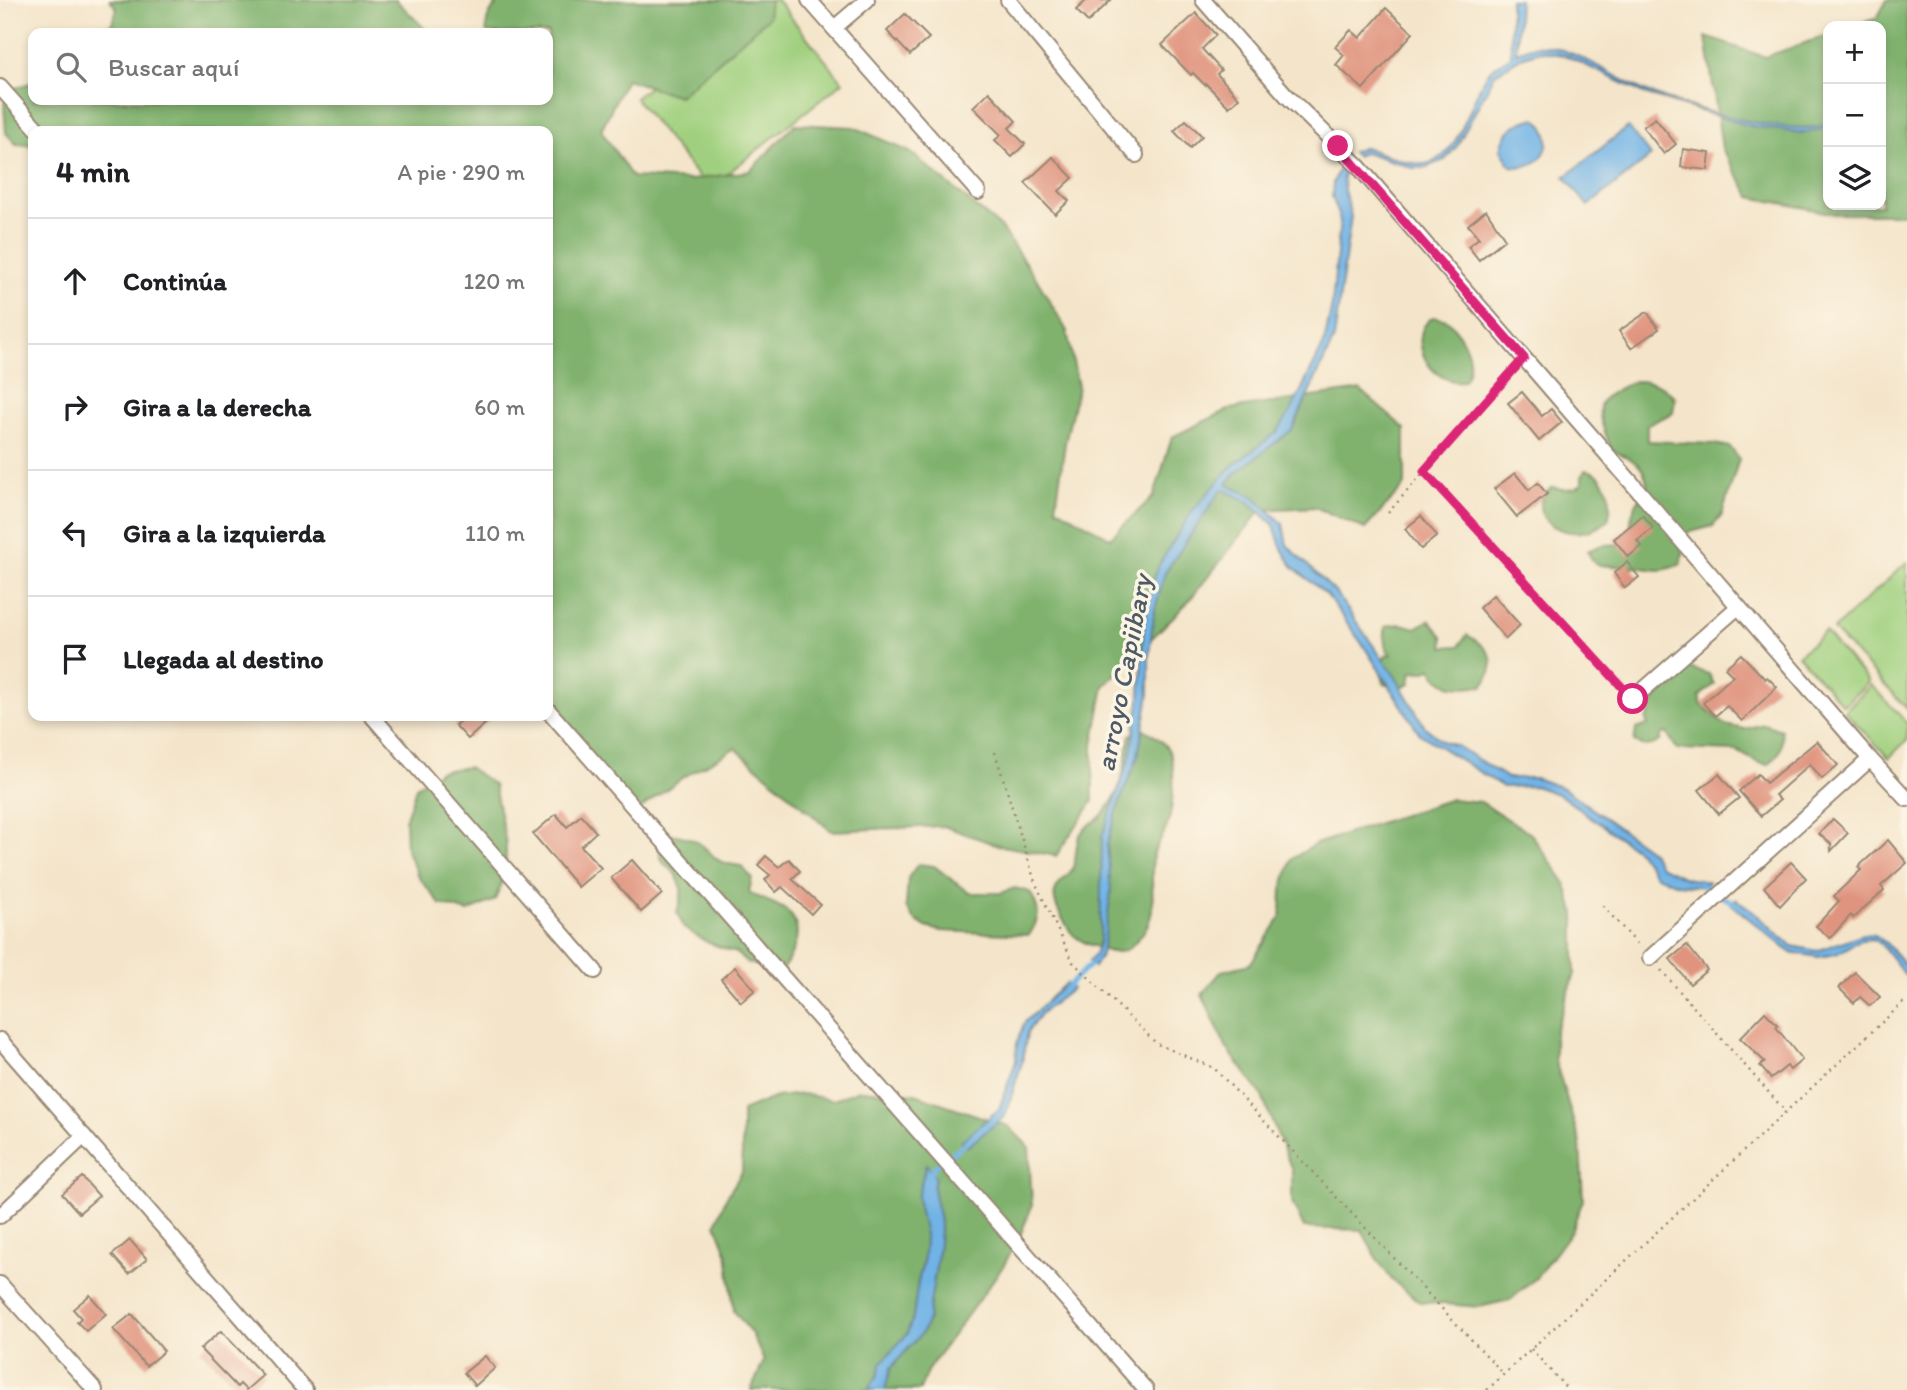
<!DOCTYPE html>
<html lang="es">
<head>
<meta charset="utf-8">
<style>
  :root { --surface:#fff; --page:#f2f2f2; --text:#202124; --muted:#757577; --line:#e0e0e0 }
  body { margin:0; font-family:Itim,sans-serif; background:var(--page); color:var(--text) }
  .controls { position:absolute; right:21px; top:21px; display:grid; overflow:hidden; border-radius:14px; box-shadow:0 4px 10px #0003 }
  .controls button { width:63px; height:63px; display:grid; place-items:center; padding:0; border:0; border-bottom:2px solid var(--line); background:var(--surface); color:var(--text); font:35px sans-serif }
  .stop { position:absolute; width:21px; height:21px; margin:-16px; border:5px solid #db2777; border-radius:50%; background:#fff }
  .stop.end { background:#db2777; border-color:#fff; box-shadow:0 2px 7px #0008 }
  .list { margin:0; padding:0; list-style:none }
  h2 { display:flex; justify-content:space-between; align-items:center; height:91px; margin:0; padding:0 28px; font-size:30px }
  h2 small { font-size:23px; font-weight:400; color:var(--muted) }
  .list li { display:grid; grid-template-columns:46px 1fr auto; gap:21px; align-items:center; box-sizing:border-box; height:126px; padding:0 28px; border-top:2px solid var(--line) }
  .list b { display:block; font-size:26px; white-space:nowrap }
  .list em { font-size:23px; font-style:normal; color:var(--muted) }
  .icon { flex:none; width:38px; height:38px; fill:none; stroke:currentColor; stroke-width:2; stroke-linecap:round; stroke-linejoin:round }
  .map { position:relative; flex:none; width:1907px; height:1390px; overflow:hidden }
  .search { position:absolute; background:var(--surface); box-shadow:0 4px 10px #0003; left:28px; top:28px; width:525px; height:77px; display:flex; align-items:center; gap:18px; box-sizing:border-box; padding:0 24px; border-radius:14px; color:var(--muted); font-size:26px }
  .panel { position:absolute; background:var(--surface); box-shadow:0 4px 10px #0003; left:28px; top:126px; width:525px; height:595px; border-radius:14px }
  .map>svg:first-child { display:block }
  .green { fill:#a0d07f; stroke:#6e7d4e; stroke-width:2 }
  .forest { fill:#80b26e; stroke:#5e6e46; stroke-width:2 }
  .water { fill:#71b3e6; stroke:#566e82; stroke-width:2 }
  .lines { fill:none; stroke-linecap:round; stroke-linejoin:round }
  .stream { stroke:#71b3e6; stroke-width:5 }
  .building { fill:#e0947f }
  .minor-casing { stroke:#988874; stroke-width:18 }
  .path { stroke:#988874; stroke-width:2.5; stroke-dasharray:2 5; stroke-linecap:butt }
  .minor { stroke:#fff; stroke-width:14 }
  .route { stroke:#db2777; stroke-width:9 }
  .labels { text-anchor:middle; dominant-baseline:central; stroke-width:7; stroke-linejoin:round; paint-order:stroke }
  .water-label { font-size:28px; font-style:italic; fill:#4e5a64; stroke:#fcf5e5 }
</style>
</head>
<body>
<div class="map">
<svg width="1907" height="1390" viewBox="0 0 1907 1390">
  <rect width="100%" height="100%" fill="#fcf5e5"/>
  <filter id="ink" filterUnits="userSpaceOnUse"><feTurbulence type="fractalNoise" baseFrequency=".0143" numOctaves="2"/><feDisplacementMap in="SourceGraphic" scale="14" xChannelSelector="R" yChannelSelector="G"/><feConvolveMatrix kernelMatrix="1 2 1 2 8 2 1 2 1" color-interpolation-filters="sRGB"/></filter>
  <filter id="wash" filterUnits="userSpaceOnUse"><feTurbulence type="fractalNoise" baseFrequency=".00686" numOctaves="4" result="noise"/><feDisplacementMap in="SourceGraphic" scale="28" xChannelSelector="R" yChannelSelector="G"/><feGaussianBlur stdDeviation="1.57" result="paint"/><feColorMatrix in="noise" values="0 0 0 0 0 0 0 0 0 0 0 0 0 0 0 0 0 1.4 0 .05"/><feComposite in="paint" operator="in"/></filter>
  <g filter="url(#wash)">
    <rect width="100%" height="100%" fill="#f4e5ca"/>
    <g class="green">
      <path d="M759,0H777L843,82L708,189L635,98Z"/>
      <path d="M1907,562V709L1833,630Z"/>
      <path d="M1825,632L1869,682L1843,705L1798,655Z"/>
      <path d="M1871,685L1907,723V740L1889,758L1844,711Z"/>
    </g>
    <g class="forest">
      <path d="M110,0H396L429,33H102L112,23L117,9Z"/>
      <path d="M501,0H770L768,18L679,96L626,79L601,130L632,177L691,180L750,171L795,124L854,127L910,152L1000,227L1036,278L1067,331L1078,387L1065,443L1056,507L1110,538L1154,496L1172,437L1230,409L1360,390L1405,429V485L1365,529L1315,507L1261,510L1188,602L1104,686L1093,745V801L1056,856L997,845L943,826L831,831L735,748L682,778L632,815L548,711V131H33V150L30,145L16,144L6,133L4,104L10,90L33,82V100H548V33H487C484,19 491,10 501,0Z"/>
      <path d="M1887,0H1907V214H1835L1751,197L1722,149L1706,37L1765,57L1828,35V205H1881V26H1852L1877,18Z"/>
      <path d="M1433,317L1447,320C1461,334 1479,363 1463,381C1430,386 1404,336 1433,317Z"/>
      <path d="M1635,381C1653,381 1663,384 1675,398L1673,413L1647,425V441L1714,444L1730,447L1739,459L1722,515L1713,526L1683,534L1684,549L1681,564C1659,573 1658,570 1636,567C1622,566 1608,567 1595,564L1587,551L1602,545L1630,544C1630,519 1630,509 1647,489C1647,463 1632,460 1611,449C1595,405 1590,401 1635,381Z"/>
      <path d="M1585,470C1607,472 1614,502 1608,520C1575,551 1515,517 1552,487C1562,490 1573,490 1582,484V476Z"/>
      <path d="M1429,620L1443,636L1444,647L1459,646L1467,635C1491,649 1500,660 1483,686C1463,687 1440,691 1432,668L1423,672L1412,671L1410,683L1398,689L1384,684L1380,669L1386,655H1391C1383,647 1384,636 1386,626L1401,624L1416,628Z"/>
      <path d="M1683,666L1709,674L1714,684L1699,697L1702,705L1725,725L1744,729L1764,724L1781,730C1783,747 1781,754 1768,765L1757,762L1737,751L1677,749L1667,733L1661,735V740C1652,747 1644,748 1634,742L1636,729L1648,725L1646,720L1663,683Z"/>
      <path d="M1144,729C1153,734 1162,740 1168,749C1177,764 1173,807 1168,823C1165,835 1155,845 1153,857C1148,893 1164,917 1131,946C1122,954 1113,954 1102,949C1091,945 1077,941 1070,931C1064,921 1052,904 1055,892C1058,882 1066,878 1071,871C1078,862 1074,846 1080,835C1085,826 1092,824 1099,818C1123,796 1125,765 1130,735Z"/>
      <path d="M468,767L494,785L506,843V872L495,900L468,912L440,904L418,876L406,849L405,821L416,787L440,771Z"/>
      <path d="M1451,799L1481,802L1531,834L1565,882L1575,914V974L1555,1031V1060L1580,1143L1583,1200L1571,1231L1537,1277L1510,1300L1479,1307L1420,1302L1392,1280L1375,1256L1362,1230L1304,1228L1292,1202V1170L1261,1094L1226,1047L1202,994L1222,971L1250,964L1281,917L1282,889L1292,859L1316,844Z"/>
      <path d="M660,834C675,834 691,836 703,846C719,861 717,863 741,866L752,878L749,892C761,900 779,903 789,913C805,930 793,954 782,970L747,963L736,953L707,942L684,928L677,912C683,896 684,883 672,870C669,867 665,866 663,862C658,855 659,843 660,834Z"/>
      <path d="M918,864L934,866L969,893H1001L1015,888L1030,892C1040,910 1041,917 1029,935L941,931L926,927L914,919L906,907L908,878Z"/>
      <path d="M859,1090L915,1094L1008,1126L1029,1147L1032,1206L1021,1233L1004,1265L927,1371L920,1390H751L764,1361L752,1334L734,1311L727,1252L716,1224L726,1198L742,1172V1111L776,1097L803,1094L833,1100Z"/>
    </g>
    <g class="water">
      <path d="M1510,0H1519L1516,52C1522,50 1530,47 1536,46C1566,42 1616,79 1645,91C1682,106 1792,139 1828,124V128L1802,133L1750,126L1647,95L1567,56L1541,51L1524,56L1495,74L1457,146L1445,160L1424,168H1413L1365,152L1356,156L1352,152L1365,147C1379,153 1407,164 1422,164C1461,163 1469,97 1489,72C1494,66 1504,61 1511,56Z"/>
      <path d="M1535,118C1561,137 1544,172 1511,166L1501,150C1505,128 1515,124 1535,118Z"/>
      <path d="M1628,127L1651,156L1588,206L1565,177Z"/>
      <path d="M1341,164L1346,170L1343,177L1344,190L1351,216L1334,339L1292,430L1236,473L1227,484L1255,497L1283,524L1287,545L1335,592L1395,676L1425,727L1442,741L1457,746L1507,778H1535L1563,788L1651,851L1660,866L1685,878L1708,882L1704,887L1678,884L1656,876L1639,852L1560,795L1534,786L1503,787L1420,734L1365,648L1327,595L1293,567L1281,547L1274,525L1249,502L1222,489L1165,573L1154,613L1149,655V695L1138,756L1119,804L1107,844L1111,892L1104,942L1100,957L1094,967L1089,961L1095,954L1100,940L1102,837L1130,756L1140,697L1144,625L1150,590L1159,565L1192,511L1232,466L1277,432L1291,411L1324,344L1332,305L1340,221L1332,196L1333,183Z"/>
      <path d="M1736,899L1749,908L1792,946L1817,951L1863,934L1875,935L1886,943L1907,967V975L1906,976L1881,944L1873,939L1861,940L1836,954L1818,957L1790,952L1731,904Z"/>
      <path d="M1066,983L1072,989L1040,1014L1027,1033L1022,1062L1005,1116L967,1147L961,1141L999,1109L1016,1061L1017,1043L1024,1023Z"/>
      <path d="M926,1164L935,1177C930,1196 940,1208 940,1226C940,1255 931,1291 928,1320L922,1333L891,1368L885,1390H868L878,1375L882,1362L907,1334L913,1317L918,1282L924,1257L925,1235L917,1198Z"/>
    </g>
    <g class="lines">
      <g class="stream">
        <path d="M1699,883L1739,906"/>
        <path d="M1064,990L1095,960"/>
        <path d="M930,1175L932,1169L969,1140"/>
      </g>
    </g>
    <g id="blocks">
      <g class="building">
        <path d="M1087,0H1111L1088,22L1076,10Z"/>
        <path d="M1386,8L1413,33L1363,89L1336,65L1344,55L1335,47L1351,30L1360,38Z"/>
        <path d="M1196,13L1216,35L1202,49L1221,70L1217,74L1239,98L1229,107L1206,84L1205,85L1193,73L1191,75L1162,45Z"/>
        <path d="M905,14L929,38L910,55L887,31Z"/>
        <path d="M989,92L1016,121L1009,128L1025,144L1012,157L995,140L1001,135L973,107Z"/>
        <path d="M1655,118L1676,144L1664,154L1643,127Z"/>
        <path d="M1186,120L1202,136L1190,148L1174,131Z"/>
        <path d="M1683,149L1710,153L1708,170L1681,167Z"/>
        <path d="M1053,157L1073,178L1059,191L1069,201L1055,214L1025,183Z"/>
        <path d="M1486,210L1505,239L1479,260L1468,246L1479,238L1468,225Z"/>
        <path d="M1647,312L1659,329L1631,348L1619,331Z"/>
        <path d="M1522,392L1542,416L1551,409L1562,422L1539,441L1508,403Z"/>
        <path d="M1515,473L1529,490L1538,483L1547,494L1517,517L1494,489Z"/>
        <path d="M1643,515L1653,528L1637,541L1642,546L1628,557L1614,539Z"/>
        <path d="M1421,516L1437,536L1421,549L1405,529Z"/>
        <path d="M1627,562L1639,577L1625,588L1614,573Z"/>
        <path d="M1493,595L1520,625L1506,639L1479,608Z"/>
        <path d="M1741,654L1765,679L1767,677L1777,687L1742,721L1727,706L1715,716L1703,703L1733,676L1725,668Z"/>
        <path d="M466,716H494L468,739L455,725Z"/>
        <path d="M1817,741L1838,765L1822,779L1810,764L1775,795L1780,800L1761,816L1739,791L1758,774L1766,783Z"/>
        <path d="M1719,774L1739,798L1719,814L1699,790Z"/>
        <path d="M556,814L567,827L581,815L596,832L581,846L601,868L578,887L533,834Z"/>
        <path d="M1833,819L1848,833L1831,851V844L1819,834Z"/>
        <path d="M1888,840L1907,863L1881,886L1884,890L1853,918L1851,915L1830,938L1816,926L1839,901L1834,896L1861,870L1858,867Z"/>
        <path d="M766,856L779,867L789,859L800,871L792,879L820,904L811,914L782,887L776,892L765,880L770,875L758,865Z"/>
        <path d="M632,860L662,894L641,912L611,878Z"/>
        <path d="M1791,862L1806,878L1780,906L1764,887Z"/>
        <path d="M1687,945L1707,970L1690,984L1670,959Z"/>
        <path d="M735,967L755,990L741,1002L721,979Z"/>
        <path d="M1855,972L1880,997L1870,1006L1860,997L1854,1003L1839,988Z"/>
        <path d="M1765,1012L1778,1025L1776,1027L1802,1060L1790,1070L1787,1066L1771,1079L1760,1066L1765,1062L1740,1038Z"/>
        <path d="M82,1177L99,1196L79,1213L62,1194Z"/>
        <path d="M130,1240L147,1259L129,1274L112,1255Z"/>
        <path d="M90,1295L106,1314L86,1331L77,1322L81,1318L73,1309Z"/>
        <path d="M132,1314L164,1351L146,1366L113,1329Z"/>
        <path d="M221,1331L263,1375L246,1390L240,1384L237,1387L200,1349Z"/>
        <path d="M485,1356L495,1368L475,1386L464,1373Z"/>
      </g>
    </g>
  </g>
  <g filter="url(#ink)">
    <use href="#blocks" fill-opacity="0" stroke="#988874" stroke-width="2"/>
    <g class="lines">
      <defs>
        <g id="minor">
          <path d="M809,0L978,192"/>
          <path d="M1008,0L1136,155"/>
          <path d="M1203,0L1286,95L1359,167L1870,759L1907,799"/>
          <path d="M834,28L867,0"/>
          <path d="M0,87L39,131"/>
          <path d="M1633,699L1738,607"/>
          <path d="M548,710L1146,1390"/>
          <path d="M372,716L595,971"/>
          <path d="M1650,958L1870,759"/>
          <path d="M0,1040L305,1390"/>
          <path d="M0,1216L84,1136"/>
          <path d="M0,1284L95,1390"/>
        </g>
      </defs>
      <use href="#minor" class="minor-casing"/>
      <g class="path">
        <path d="M1424,471L1623,688"/>
        <path d="M1388,513L1514,369"/>
        <path d="M995,752L1035,882L1073,962L1157,1044L1214,1068L1504,1374"/>
        <path d="M1603,906L1640,947"/>
        <path d="M1661,970L1786,1112"/>
        <path d="M1531,1349L1568,1390"/>
        <path d="M1487,1390L1907,999"/>
      </g>
      <use href="#minor" class="minor"/>
    </g>
  </g>
  <g class="lines" filter="url(#ink)">
    <path class="route" d="M1338,146L1524,358L1424,471L1633,699"/>
  </g>
  <g class="labels">
    <g class="water-label">
      <text transform="translate(1123 673) rotate(-79)">arroyo Capiibary</text>
    </g>
  </g>
</svg>
<div class="controls">
<button>+</button>
<button>−</button>
<button><svg class="icon" aria-label="layers" viewBox="0 0 24 24"><path d="M12 4l9 5-9 5-9-5zM3 14l9 5 9-5"/></svg></button>
</div>
<div class="stop" style="left:1633px;top:699px"></div>
<div class="stop end" style="left:1338px;top:146px"></div>
<div class="search"><svg class="icon" aria-label="search" viewBox="0 0 24 24"><circle cx="10" cy="10" r="6"/><path d="M15 15l6 6"/></svg>Buscar aquí</div>
<section class="panel">
<h2>4 min<small>A pie · 290 m</small></h2>
<ul class="list">
<li><svg class="icon" aria-label="ahead" viewBox="0 0 24 24"><path d="M12 20V5M6 11l6-6 6 6"/></svg><div><b>Continúa</b></div><em>120 m</em></li>
<li><svg class="icon" aria-label="right" viewBox="0 0 24 24"><path d="M7 20v-9h11M14 6l5 5-5 5"/></svg><div><b>Gira a la derecha</b></div><em>60 m</em></li>
<li><svg class="icon" aria-label="left" viewBox="0 0 24 24"><path d="M17 20v-9H6M10 6l-5 5 5 5"/></svg><div><b>Gira a la izquierda</b></div><em>110 m</em></li>
<li><svg class="icon" aria-label="arrive" viewBox="0 0 24 24"><path d="M6 21V4h12l-3 4 3 4H6"/></svg><div><b>Llegada al destino</b></div></li>
</ul>
</section>
</div>
</body>
</html>
